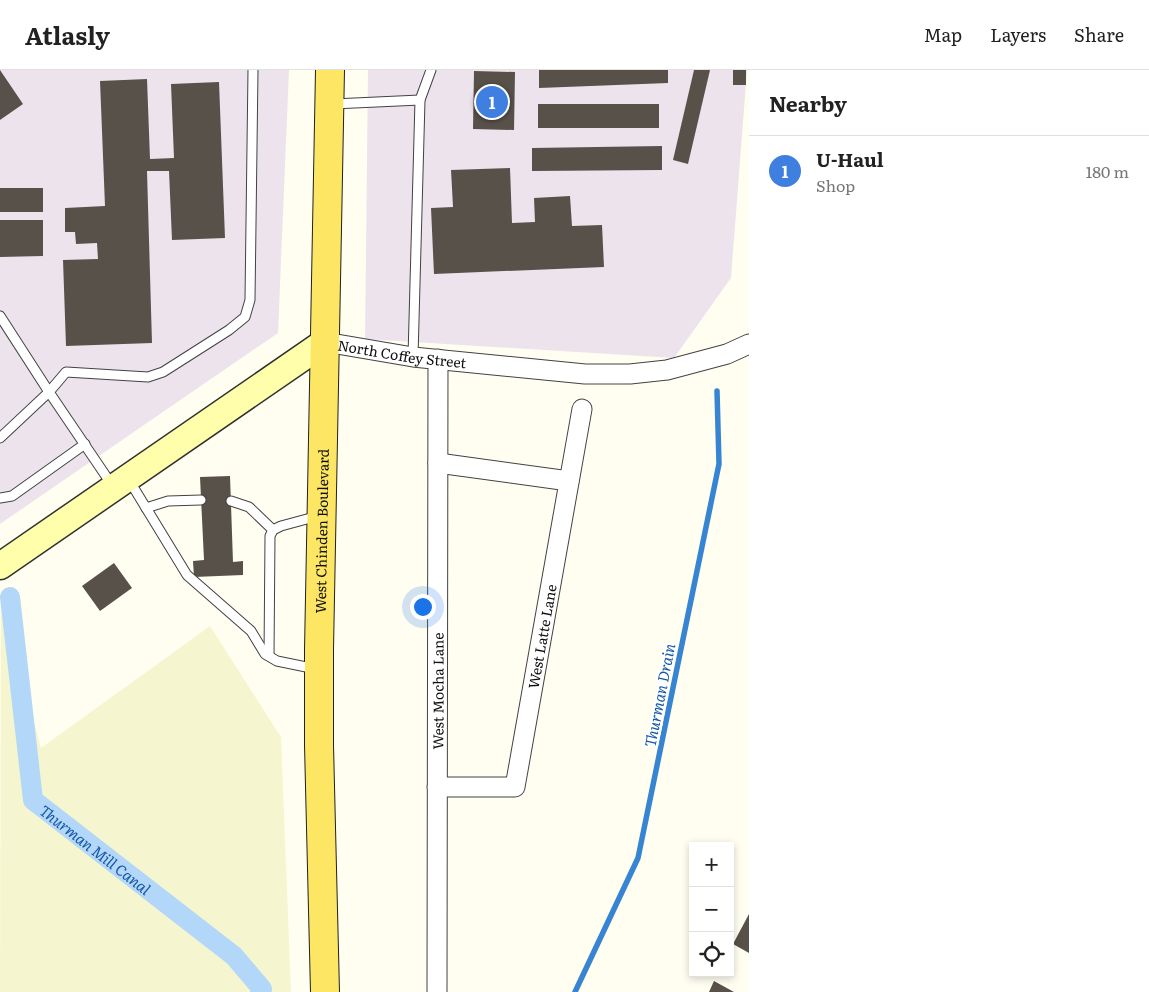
<!DOCTYPE html>
<html lang="en">
<head>
<meta charset="utf-8">
<style>
  :root { --surface:#fff; --page:#f2f2f2; --text:#222; --muted:#767676; --line:#e0e0e0; --accent:#0b8043 }
  body { margin:0; font-family:Literata,serif; background:var(--page); color:var(--text) }
  .controls { position:absolute; right:15px; bottom:15px; display:grid; overflow:hidden; border-radius:0px; box-shadow:0 2px 8px #0003 }
  .controls button { width:45px; height:45px; display:grid; place-items:center; padding:0; border:0; border-bottom:1px solid var(--line); background:var(--surface); color:var(--text); font:25px sans-serif }
  .you { position:absolute; left:422px; top:536px; width:18px; height:18px; margin:-12px; border:4px solid #fff; border-radius:50%; background:#1a73e8; box-shadow:0 0 0 8px #1a73e833 }
  .badge { display:grid; place-items:center; width:32px; height:32px; border-radius:50%; background:var(--accent); color:#fff; font-size:16px; font-weight:700 }
  .pin { position:absolute; translate:-50% -50%; border:2px solid #fff; box-shadow:0 1px 5px #0006 }
  .list { margin:0; padding:0; list-style:none }
  h2 { display:flex; justify-content:space-between; align-items:center; height:65px; margin:0; padding:0 20px; font-size:21px }
  h2 small { font-size:16px; font-weight:400; color:var(--muted) }
  .list li { display:grid; grid-template-columns:32px 1fr auto; gap:15px; align-items:center; box-sizing:border-box; height:70px; padding:0 20px; border-top:1px solid var(--line) }
  .list b { display:block; font-size:19px; white-space:nowrap }
  .list p { margin:0; font-size:16px; white-space:nowrap; color:var(--muted) }
  .list em { font-size:16px; font-style:normal; color:var(--muted) }
  .icon { flex:none; width:28px; height:28px; fill:none; stroke:currentColor; stroke-width:2; stroke-linecap:round; stroke-linejoin:round }
  .map { position:relative; flex:none; width:749px; height:922px; overflow:hidden }
  header { display:flex; align-items:center; gap:30px; box-sizing:border-box; height:70px; padding:0 25px; background:var(--surface); border-bottom:1px solid var(--line) }
  header strong { font-size:24px }
  nav { display:flex; gap:28px; margin-inline-start:auto; font-size:18px }
  main { display:flex }
  aside { flex:1; background:var(--surface) }
  .map>svg:first-child { display:block }
  .industrial { fill:#ede3ed }
  .farmland { fill:#f5f6cf }
  .lines { fill:none; stroke-linecap:round; stroke-linejoin:round }
  .stream { stroke:#3785d2; stroke-width:5.5 }
  .canal { stroke:#b3d7f8; stroke-width:20 }
  .building { fill:#58514a }
  .lane-casing { stroke:#424242; stroke-width:11 }
  .street-casing { stroke:#424242; stroke-width:21 }
  .secondary-casing { stroke:#313131; stroke-width:29 }
  .primary-casing { stroke:#202020; stroke-width:30 }
  .lane { stroke:#fff; stroke-width:9 }
  .street { stroke:#fff; stroke-width:19 }
  .secondary { stroke:#fffeab; stroke-width:26 }
  .primary { stroke:#fce663; stroke-width:28 }
  .labels { text-anchor:middle; dominant-baseline:central; stroke-width:5; stroke-linejoin:round; paint-order:stroke }
  .street-label { font-size:14px; fill:#0f0f0f; stroke:#fff }
  .water-label { font-size:15px; font-style:italic; fill:#1357a5; stroke:#fff }
</style>
</head>
<body>
<header>
<strong>Atlasly</strong>
<nav><a>Map</a><a>Layers</a><a>Share</a></nav>
</header>
<main>
<div class="map">
<svg width="749" height="922" viewBox="0 0 749 922">
  <rect width="100%" height="100%" fill="#fffef0"/>
  <g class="industrial">
    <path d="M0,0H289L278,263L0,454Z"/>
    <path d="M368,0H747L731,208L674,288L365,269Z"/>
  </g>
  <path class="farmland" d="M1,528L41,678L210,556L281,667L291,922H0Z"/>
  <g class="lines">
    <path class="stream" d="M575,922L638,788L719,394L717,321"/>
    <path class="canal" id="s1" d="M10,527L33,730L234,886L262,919L260,922"/>
  </g>
  <g class="building">
    <path d="M0,0L23,34L0,50Z"/>
    <path d="M539,0H668V13L539,18Z"/>
    <path d="M694,0H710L688,94L673,90Z"/>
    <rect x="733" y="0" width="13" height="15"/>
    <path d="M474,1L515,2L514,60L473,59Z"/>
    <path d="M147,9L150,89L174,88L171,14L219,12L225,168L172,170L169,101H147L152,273L66,276L63,190L98,189L97,173L76,174L75,162H65V138L105,136L100,11Z"/>
    <rect x="538" y="34" width="121" height="24"/>
    <path d="M662,76V100L532,101V78Z"/>
    <path d="M510,98L512,153L535,152L534,128L570,126L572,156L602,155L604,197L434,204L431,138L453,137L451,100Z"/>
    <rect x="0" y="118" width="43" height="24"/>
    <path d="M0,150H43V186L0,187Z"/>
    <path d="M230,406L233,492L243,491V505L194,507L193,491L204,490L200,407Z"/>
    <path d="M114,493L132,518L100,541L82,516Z"/>
    <path d="M749,844V883L733,874Z"/>
    <path d="M714,911L734,922H709Z"/>
  </g>
  <g class="lines">
    <defs>
      <g id="lane">
        <path d="M333,34L420,30"/>
        <path d="M0,246L49,322L66,302L148,307L163,302L229,260L245,247L250,230L253,0"/>
        <path d="M413,287L420,30L431,0"/>
        <path d="M0,368L49,322L112,415"/>
        <path d="M129,410L187,505L251,561L265,584L277,591L316,599"/>
        <path d="M0,428L12,426L85,374"/>
        <path d="M231,431L249,437L273,460"/>
        <path d="M146,438L168,431L201,430"/>
        <path d="M269,586L270,466L273,460L281,456L318,446"/>
      </g>
      <g id="street">
        <path id="s2" d="M325,272L413,287L585,304H630L667,300L727,284L749,274"/>
        <path d="M438,393L569,411"/>
        <path id="s3" d="M437,717H515L582,339"/>
        <path id="s4" d="M437,922L438,289"/>
      </g>
      <path id="secondary" d="M0,496L325,272"/>
      <g id="primary">
        <path id="s5" d="M325,922L319,675V580L330,0"/>
      </g>
    </defs>
    <use href="#lane" class="lane-casing"/>
    <use href="#street" class="street-casing"/>
    <use href="#secondary" class="secondary-casing"/>
    <use href="#primary" class="primary-casing"/>
    <use href="#lane" class="lane"/>
    <use href="#street" class="street"/>
    <use href="#secondary" class="secondary"/>
    <use href="#primary" class="primary"/>
  </g>
  <g class="labels">
    <g class="street-label">
      <text stroke="none"><textPath href="#s2" startOffset="78">North Coffey Street</textPath></text>
      <text stroke="none"><textPath href="#s5" startOffset="461">West Chinden Boulevard</textPath></text>
      <text stroke="none"><textPath href="#s3" startOffset="231">West Latte Lane</textPath></text>
      <text stroke="none"><textPath href="#s4" startOffset="301">West Mocha Lane</textPath></text>
    </g>
    <g class="water-label">
      <text transform="translate(659 625) rotate(-79)">Thurman Drain</text>
      <text stroke="none"><textPath href="#s1" startOffset="284">Thurman Mill Canal</textPath></text>
    </g>
  </g>
</svg>
<div class="controls">
<button>+</button>
<button>−</button>
<button><svg class="icon" aria-label="locate" viewBox="0 0 24 24"><circle cx="12" cy="12" r="6"/><path d="M12 2v4M12 18v4M2 12h4M18 12h4"/></svg></button>
</div>
<div class="you"></div>
<div class="pin badge" style="left:492px;top:32px;background:#3f7fe0">1</div>
</div>
<aside>
<h2>Nearby<small></small></h2>
<ul class="list">
<li><span class="badge" style="background:#3f7fe0">1</span><div><b>U-Haul</b><p>Shop</p></div><em>180 m</em></li>
</ul>
</aside>
</main>
</body>
</html>
